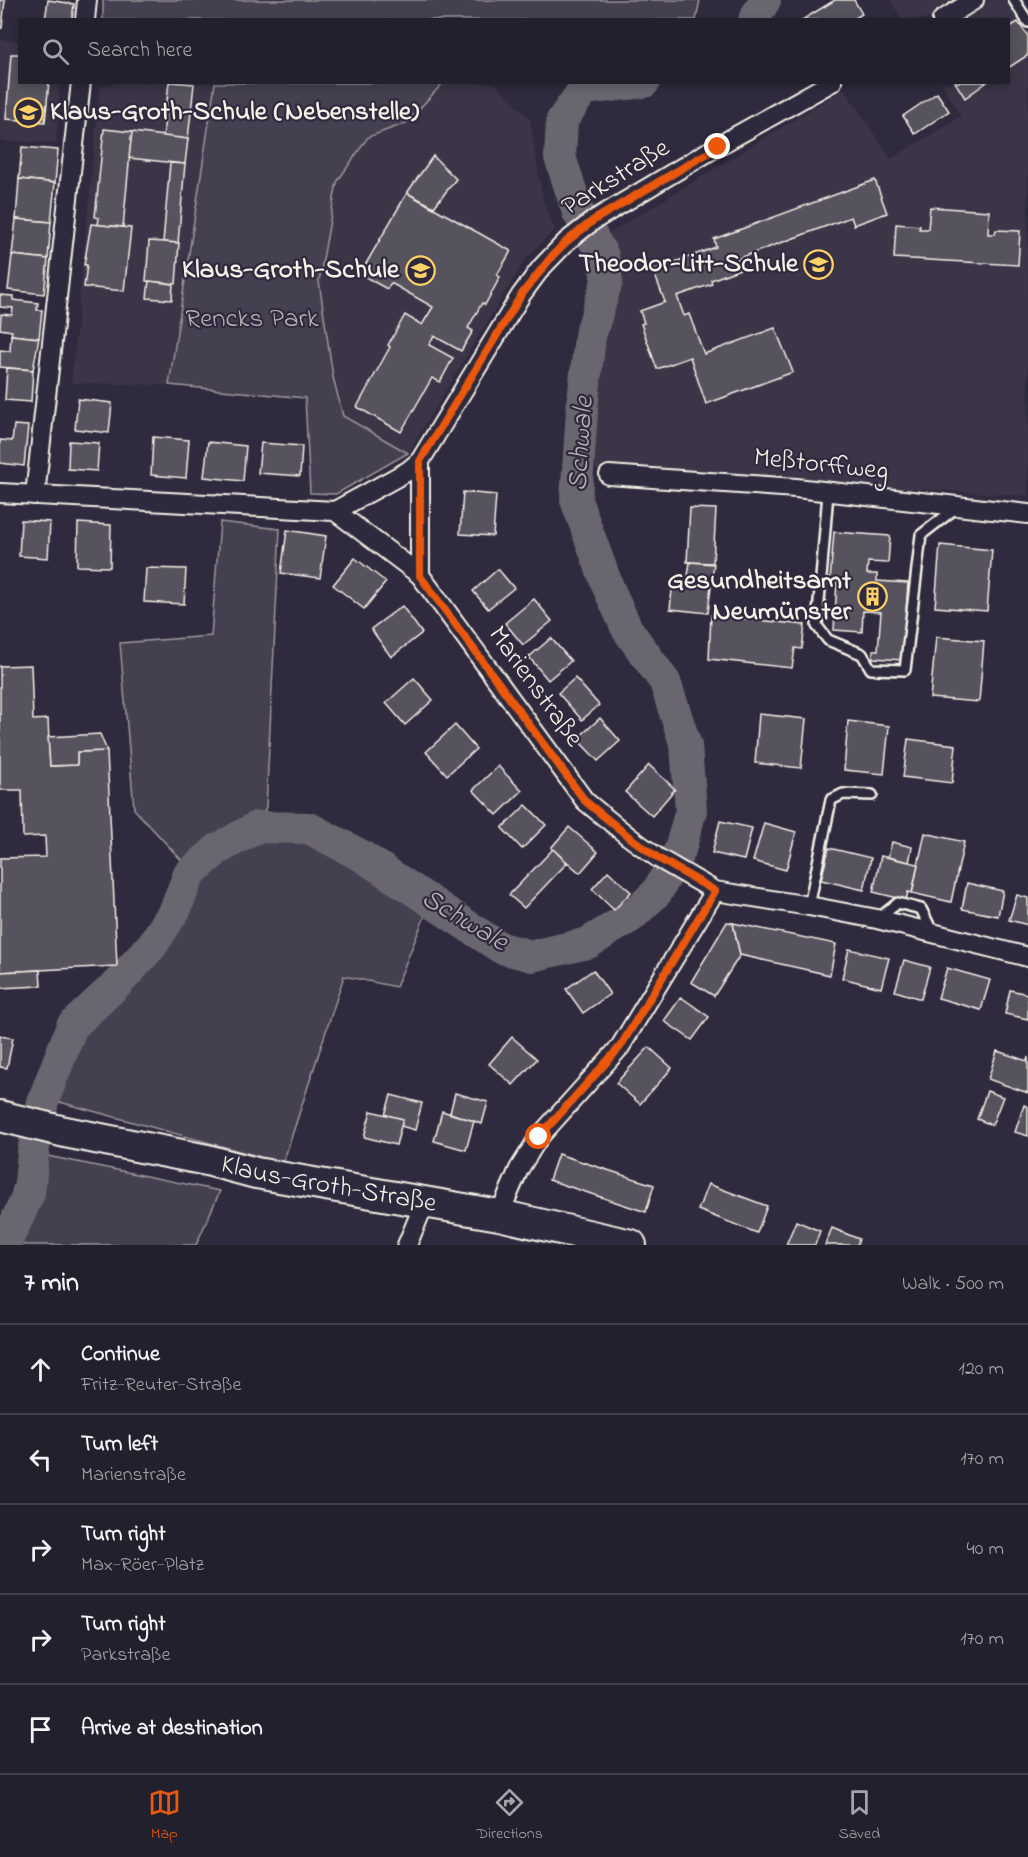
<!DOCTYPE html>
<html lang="en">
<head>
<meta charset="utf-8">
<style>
  :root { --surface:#23202e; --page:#2f2d3a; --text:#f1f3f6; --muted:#a3a3aa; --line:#403e4a; --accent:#ea580c }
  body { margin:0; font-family:"Indie Flower",sans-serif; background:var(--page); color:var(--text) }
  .stop { position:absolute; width:18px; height:18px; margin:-14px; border:4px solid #ea580c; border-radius:50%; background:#fff }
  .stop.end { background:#ea580c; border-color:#fff; box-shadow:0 2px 6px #0008 }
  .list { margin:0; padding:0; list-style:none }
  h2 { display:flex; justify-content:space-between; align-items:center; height:78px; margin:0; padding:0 24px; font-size:26px }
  h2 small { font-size:20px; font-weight:400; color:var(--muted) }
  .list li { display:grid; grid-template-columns:39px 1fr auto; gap:18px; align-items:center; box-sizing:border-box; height:90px; padding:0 24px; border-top:2px solid var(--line) }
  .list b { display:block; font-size:22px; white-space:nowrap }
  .list p { margin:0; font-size:20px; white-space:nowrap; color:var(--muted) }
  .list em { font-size:20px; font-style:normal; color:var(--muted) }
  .icon { flex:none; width:33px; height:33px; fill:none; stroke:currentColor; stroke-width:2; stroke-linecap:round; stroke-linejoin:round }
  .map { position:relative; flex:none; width:1028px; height:1245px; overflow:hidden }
  .search { position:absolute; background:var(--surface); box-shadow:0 3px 9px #0003; left:18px; right:18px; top:18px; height:66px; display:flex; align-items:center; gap:15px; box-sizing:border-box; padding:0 21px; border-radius:0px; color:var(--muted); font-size:22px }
  .sheet { height:528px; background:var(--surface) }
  nav { display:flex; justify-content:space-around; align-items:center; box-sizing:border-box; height:84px; border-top:2px solid var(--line); background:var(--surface); font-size:16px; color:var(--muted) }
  nav a { display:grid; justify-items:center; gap:3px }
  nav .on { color:var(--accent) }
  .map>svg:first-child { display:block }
  .built { fill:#3b3647 }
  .green { fill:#454050; stroke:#9c989c; stroke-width:1.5 }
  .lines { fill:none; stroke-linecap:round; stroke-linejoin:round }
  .river { stroke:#6a6670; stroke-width:32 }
  .building { fill:#56525f; stroke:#f4f1e8; stroke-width:1.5 }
  .service-casing { stroke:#f4f1e8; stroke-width:14 }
  .minor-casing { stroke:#f4f1e8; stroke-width:22 }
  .primary-casing { stroke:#f4f1e8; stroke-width:34 }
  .service { stroke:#2f2a3d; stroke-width:9 }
  .minor { stroke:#2f2a3d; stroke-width:18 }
  .primary { stroke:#2f2a3d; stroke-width:30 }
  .route { stroke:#ea580c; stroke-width:8 }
  .labels { text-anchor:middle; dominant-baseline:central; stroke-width:4.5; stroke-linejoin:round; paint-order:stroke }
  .poi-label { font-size:27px; font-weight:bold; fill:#f4f1e8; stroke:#2f2a3d; text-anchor:end }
  .street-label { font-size:27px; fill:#f4f1e8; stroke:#2f2a3d }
  .park-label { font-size:27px; fill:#b7b3b3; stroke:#2f2a3d }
  .water-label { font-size:28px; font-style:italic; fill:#b6b2b2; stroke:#2f2a3d }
</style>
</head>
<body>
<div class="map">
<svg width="1028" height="1245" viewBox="0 0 1028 1245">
  <rect width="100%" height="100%" fill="#2f2a3d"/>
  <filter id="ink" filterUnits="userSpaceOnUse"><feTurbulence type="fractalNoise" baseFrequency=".0167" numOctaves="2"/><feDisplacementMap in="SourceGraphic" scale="12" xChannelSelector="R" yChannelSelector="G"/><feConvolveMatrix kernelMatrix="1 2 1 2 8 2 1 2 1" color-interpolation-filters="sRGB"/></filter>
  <g filter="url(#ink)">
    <g class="built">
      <path d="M890,0H1017L1028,16V496L589,469L602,356L613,291L605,236L844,89L891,159L961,116L941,83L1008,82V20L902,19Z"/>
      <path d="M0,40L19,41L20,82L60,83L56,143L0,141Z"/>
      <path d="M119,82L215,83L169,385L71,383L100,87Z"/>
      <path d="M443,83H495L530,119L543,202L555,229L525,260L408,453L343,416L333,377L319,281L337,182L368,137L406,123Z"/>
    </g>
    <g class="green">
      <path d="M103,0H700L696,20H103Z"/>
      <path d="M215,83H443L406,123L368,137L337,182L319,281L333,377L343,416L408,453L336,494L310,493L305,398L169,385Z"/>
      <path d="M220,522L280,529L266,807L258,827L309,828L362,856L431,901L396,987L344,976L283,1163L34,1095L70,1014L119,975L151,939L185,864L134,809L120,643L211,636Z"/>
      <path d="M23,1151L220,1191L196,1245H0V1227L7,1213Z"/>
    </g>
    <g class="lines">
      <g class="river">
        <path d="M754,20L765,0"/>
        <path d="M5,1245L29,1193L33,1153L43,1101L72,1026L119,982L153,944L176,908L189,874L218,849L257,827L309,828L362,856L501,948L532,956L588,943L632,916L657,892L680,850L691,810L686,746L665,682L627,629L608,587L576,500L582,410L590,336L607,281L603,256L578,212L560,157L562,120L584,89L644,82"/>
      </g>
    </g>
    <g class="building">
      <path d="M0,0H5L2,28H0Z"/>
      <path d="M48,0L74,4L72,20H45Z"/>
      <path d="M835,0H854L862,14L852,20H802Z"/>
      <path d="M1018,22L1028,36V55L1008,68V28Z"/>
      <path d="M11,54H20V82H49L45,122L6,119Z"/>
      <path d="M169,82L194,84L188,139L163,137Z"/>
      <path d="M955,82H987L965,98Z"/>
      <path d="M937,93L949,111L915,134L903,116Z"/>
      <path d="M104,129L132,132L123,227L98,225L99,218L95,217Z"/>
      <path d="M132,132L188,139L185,164L129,158Z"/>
      <path d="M22,147L58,150L55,183L19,179Z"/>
      <path d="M433,156L456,179L434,207L407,193Z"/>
      <path d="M170,163L185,164L178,243L163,242Z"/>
      <path d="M19,179L55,183L51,222L16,219Z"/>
      <path d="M875,180L887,213L854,225L851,217L737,259L740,269L711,280L712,284L677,296L684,316L689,314L704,354L775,328L793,372L706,404L690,357L657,369L641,324L644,323L640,311L665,302L653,270L716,247L714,239Z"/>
      <path d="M407,193L511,251L497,275L500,277L485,305L482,303L468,328L473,331L461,351L434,336L429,345L453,358L440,382L432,378L401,432L357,407L390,347L388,345L405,315L422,325L433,307L391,283L387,289L360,274Z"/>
      <path d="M930,207L989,211L988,234H995L996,230L1020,231L1018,265L894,258L896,224L920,226L919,229H928Z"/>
      <path d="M16,219L51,222L48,259L12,255Z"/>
      <path d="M91,224L131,228L124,291L84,287L87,265H84Z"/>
      <path d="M149,241L179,243L176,284L146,281Z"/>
      <path d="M12,255L48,259L44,294L8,290Z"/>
      <path d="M149,281L173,284L172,300L147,298Z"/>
      <path d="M0,295L13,296V300L38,303L37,310H42L39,338L11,335L12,331L0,329L1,314L12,315L13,308L0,307Z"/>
      <path d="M11,335L39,338L33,370L0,367V350L10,351Z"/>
      <path d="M7,368L33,370L31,402L5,400Z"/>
      <path d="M78,399L112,403L109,433L75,429Z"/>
      <path d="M14,425L28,426L24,466L0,463V440L12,441Z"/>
      <path d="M153,437L189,440L186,478L151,475Z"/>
      <path d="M69,441L99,443L97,471L68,469Z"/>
      <path d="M208,442L246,446L243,481L204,477Z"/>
      <path d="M261,443L302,446L300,476L258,473Z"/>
      <path d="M463,492L496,495L493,536L460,534Z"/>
      <path d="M690,508L716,509L713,563L687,562Z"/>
      <path d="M21,520L50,522L48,558L19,556Z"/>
      <path d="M78,523L111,525L110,567L77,566Z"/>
      <path d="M287,530L326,536L320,578L281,573Z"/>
      <path d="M834,532L890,536L888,563L868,562L867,574H877V581L908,583L903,660L873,658V650H878L881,612L863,611L862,632L834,630L837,581H830Z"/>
      <path d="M940,545L992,550L987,611L935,607Z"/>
      <path d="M355,558L386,582L364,609L333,585Z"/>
      <path d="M690,562L714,564L711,586L687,583Z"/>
      <path d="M146,568L186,569L184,604L144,602Z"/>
      <path d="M498,569L514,588L488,609L473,591Z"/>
      <path d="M673,581L711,586L708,613L670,609Z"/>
      <path d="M534,599L552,621L523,645L505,623Z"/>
      <path d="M402,606L422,633L391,657L371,629Z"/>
      <path d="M711,615L805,625L802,649L795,648L792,668L709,659Z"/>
      <path d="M936,637L984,641L979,702L930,698Z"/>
      <path d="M551,638L571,661L548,680L529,657Z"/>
      <path d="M31,665L33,720L48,719L50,766L77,765V752L107,751L117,966L0,972V858L46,857L45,836L23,837L22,790H0V666Z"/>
      <path d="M414,678L433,700L405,725L386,703Z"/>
      <path d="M575,678L599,705L582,720L558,693Z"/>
      <path d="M759,714L806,719L801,768L755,763Z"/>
      <path d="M600,718L620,741L598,761L577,739Z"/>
      <path d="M848,721L889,726L884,774L844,770Z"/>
      <path d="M455,725L476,749L447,775L426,752Z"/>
      <path d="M100,734L107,751L77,752V765L50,766L48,737Z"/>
      <path d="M908,739L956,745L952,783L903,777Z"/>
      <path d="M649,765L675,789L652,816L625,792Z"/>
      <path d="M498,766L522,791L497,815L473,790Z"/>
      <path d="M526,805L546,825L522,849L502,828Z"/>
      <path d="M720,821L752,828L744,860L712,853Z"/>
      <path d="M764,823L796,832L786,870L753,861Z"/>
      <path d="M569,827L598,852L580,873L551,848Z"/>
      <path d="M925,833L964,842L951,902L912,893Z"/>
      <path d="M892,842L912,847L909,862L888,857Z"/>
      <path d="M829,848L871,858L864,890L821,880Z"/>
      <path d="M553,849L567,863L524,908L509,895Z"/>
      <path d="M881,856L918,864L912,893L908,892L906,900L873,892Z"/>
      <path d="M608,871L631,892L614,910L592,889Z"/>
      <path d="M967,883L1003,891L998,916L962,909Z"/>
      <path d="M1017,895L1028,898V925L1009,920Z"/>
      <path d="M727,922L733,923L740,955L714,996L691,982Z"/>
      <path d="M733,923L836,944L830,975L740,955Z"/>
      <path d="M849,949L889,958L881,988L842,978Z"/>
      <path d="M904,960L930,967L921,999L895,991Z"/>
      <path d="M947,968L990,980L981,1010L938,998Z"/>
      <path d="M40,970L41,986L0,988V972Z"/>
      <path d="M593,970L610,994L583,1013L566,989Z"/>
      <path d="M1010,990L1028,994V1019L1005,1014Z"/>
      <path d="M681,997L709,1017L692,1040L664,1021Z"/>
      <path d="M0,1036L13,1038L7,1068L0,1067Z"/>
      <path d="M512,1037L537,1059L513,1085L489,1064Z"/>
      <path d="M649,1047L672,1068L640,1104L616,1083Z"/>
      <path d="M997,1051L1027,1061L1028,1057V1093L988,1079Z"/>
      <path d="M987,1091L1003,1097L992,1125L977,1119Z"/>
      <path d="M455,1093L488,1102L482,1124L450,1113Z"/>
      <path d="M391,1095L422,1103L415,1130L401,1126L403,1119L385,1115Z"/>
      <path d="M1024,1105L1028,1107V1136L1015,1132Z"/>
      <path d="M371,1111L403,1119L396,1145L364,1137Z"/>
      <path d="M442,1111L474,1121L466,1150L434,1141Z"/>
      <path d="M558,1154L654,1185L646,1212L549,1180Z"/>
      <path d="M708,1184L767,1206L757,1233L698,1210Z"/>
      <path d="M796,1221L820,1231L815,1245H786Z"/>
      <path d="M832,1228L859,1239L857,1245H825Z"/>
    </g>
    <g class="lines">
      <defs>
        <g id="service">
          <path d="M1014,0L1028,22"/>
          <path d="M828,493L817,626L828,640L862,654L871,669L905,670L921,535L957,507"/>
          <path d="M809,906L831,800L843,794L872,795"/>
          <path d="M879,918L898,903L921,909L932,931"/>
        </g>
        <g id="minor">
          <path d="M85,20L87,0"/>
          <path d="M942,20L974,0"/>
          <path d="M420,461L521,295L541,268L567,241L594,220L718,146L832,82"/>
          <path d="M609,475L796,488L1028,514"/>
          <path d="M0,493L335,511L420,575L585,801L628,836L658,858L715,891L809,906L877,919L1028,957"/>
          <path d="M35,495L81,82"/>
          <path d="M335,511L408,471L420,461V575"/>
          <path d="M499,1215L519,1169L539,1137L620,1047L715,891"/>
          <path d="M407,1245L425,1202"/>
        </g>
        <g id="primary">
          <path id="s1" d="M0,1116L65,1132L207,1160L256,1173L499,1215L631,1245"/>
        </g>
      </defs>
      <use href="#service" class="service-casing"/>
      <use href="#minor" class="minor-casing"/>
      <use href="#primary" class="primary-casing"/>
      <use href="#service" class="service"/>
      <use href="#minor" class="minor"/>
      <use href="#primary" class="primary"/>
    </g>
  </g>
  <g class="lines" filter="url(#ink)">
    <path class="route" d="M539,1137L620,1047L715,891L658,858L628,836L585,801L420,576V461L522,294L553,255L567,241L594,220L718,147"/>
  </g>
  <defs>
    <symbol id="school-ring" viewBox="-11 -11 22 22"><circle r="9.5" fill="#2f2a3d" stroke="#ffd166" stroke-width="1.5"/><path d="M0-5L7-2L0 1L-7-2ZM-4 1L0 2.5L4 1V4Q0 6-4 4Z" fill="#ffd166"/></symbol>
    <symbol id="building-ring" viewBox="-11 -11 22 22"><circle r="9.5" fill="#2f2a3d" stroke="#ffd166" stroke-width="1.5"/><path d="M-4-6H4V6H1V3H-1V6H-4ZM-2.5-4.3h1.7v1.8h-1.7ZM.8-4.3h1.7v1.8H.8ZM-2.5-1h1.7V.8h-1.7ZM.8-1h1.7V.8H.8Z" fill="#ffd166"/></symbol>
  </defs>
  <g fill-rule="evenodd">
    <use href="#school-ring" x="12" y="96" width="33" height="33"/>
    <use href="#school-ring" x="802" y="248" width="33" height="33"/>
    <use href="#school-ring" x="404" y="254" width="33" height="33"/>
    <use href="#building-ring" x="856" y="580" width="33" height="33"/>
  </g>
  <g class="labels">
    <g class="poi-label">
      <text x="50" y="112" text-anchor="start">Klaus-Groth-Schule (Nebenstelle)</text>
      <text x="798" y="264">Theodor-Litt-Schule</text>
      <text x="399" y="270">Klaus-Groth-Schule</text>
      <text x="851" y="581">Gesundheitsamt<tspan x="851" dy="31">Neumünster</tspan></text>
    </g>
    <g class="street-label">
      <text transform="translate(616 178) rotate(-32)">Parkstraße</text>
      <text transform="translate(821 465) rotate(6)">Meßtorffweg</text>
      <text transform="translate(535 687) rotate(54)">Marienstraße</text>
      <text stroke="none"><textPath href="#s1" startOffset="336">Klaus-Groth-Straße</textPath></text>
    </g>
    <g class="park-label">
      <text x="252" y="319">Rencks Park</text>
    </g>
    <g class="water-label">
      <text transform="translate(582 444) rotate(-86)">Schwale</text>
      <text transform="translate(464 921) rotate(31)">Schwale</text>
    </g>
  </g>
</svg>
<div class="stop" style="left:539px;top:1137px"></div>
<div class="stop end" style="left:718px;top:147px"></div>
<div class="search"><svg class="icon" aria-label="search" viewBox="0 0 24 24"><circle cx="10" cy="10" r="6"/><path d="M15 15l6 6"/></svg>Search here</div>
</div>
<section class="sheet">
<h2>7 min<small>Walk · 500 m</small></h2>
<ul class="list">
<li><svg class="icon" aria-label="ahead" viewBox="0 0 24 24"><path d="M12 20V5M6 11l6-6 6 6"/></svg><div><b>Continue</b><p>Fritz-Reuter-Straße</p></div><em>120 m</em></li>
<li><svg class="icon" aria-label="left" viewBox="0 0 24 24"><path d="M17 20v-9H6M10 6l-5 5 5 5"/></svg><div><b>Turn left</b><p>Marienstraße</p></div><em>170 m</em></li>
<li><svg class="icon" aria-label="right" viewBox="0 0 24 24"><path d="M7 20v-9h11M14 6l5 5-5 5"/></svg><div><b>Turn right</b><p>Max-Röer-Platz</p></div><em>40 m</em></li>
<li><svg class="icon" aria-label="right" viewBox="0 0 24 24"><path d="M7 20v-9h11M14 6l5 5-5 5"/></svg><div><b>Turn right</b><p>Parkstraße</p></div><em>170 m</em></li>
<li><svg class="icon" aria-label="arrive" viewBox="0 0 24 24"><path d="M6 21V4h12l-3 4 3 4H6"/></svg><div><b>Arrive at destination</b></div></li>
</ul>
</section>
<nav>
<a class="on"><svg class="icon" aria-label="map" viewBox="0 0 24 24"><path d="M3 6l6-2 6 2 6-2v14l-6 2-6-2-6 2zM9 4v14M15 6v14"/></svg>Map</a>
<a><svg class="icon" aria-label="directions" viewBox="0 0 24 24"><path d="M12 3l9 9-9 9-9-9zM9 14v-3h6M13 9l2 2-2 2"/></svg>Directions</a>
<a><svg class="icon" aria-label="saved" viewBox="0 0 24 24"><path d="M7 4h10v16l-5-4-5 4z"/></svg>Saved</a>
</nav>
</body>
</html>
